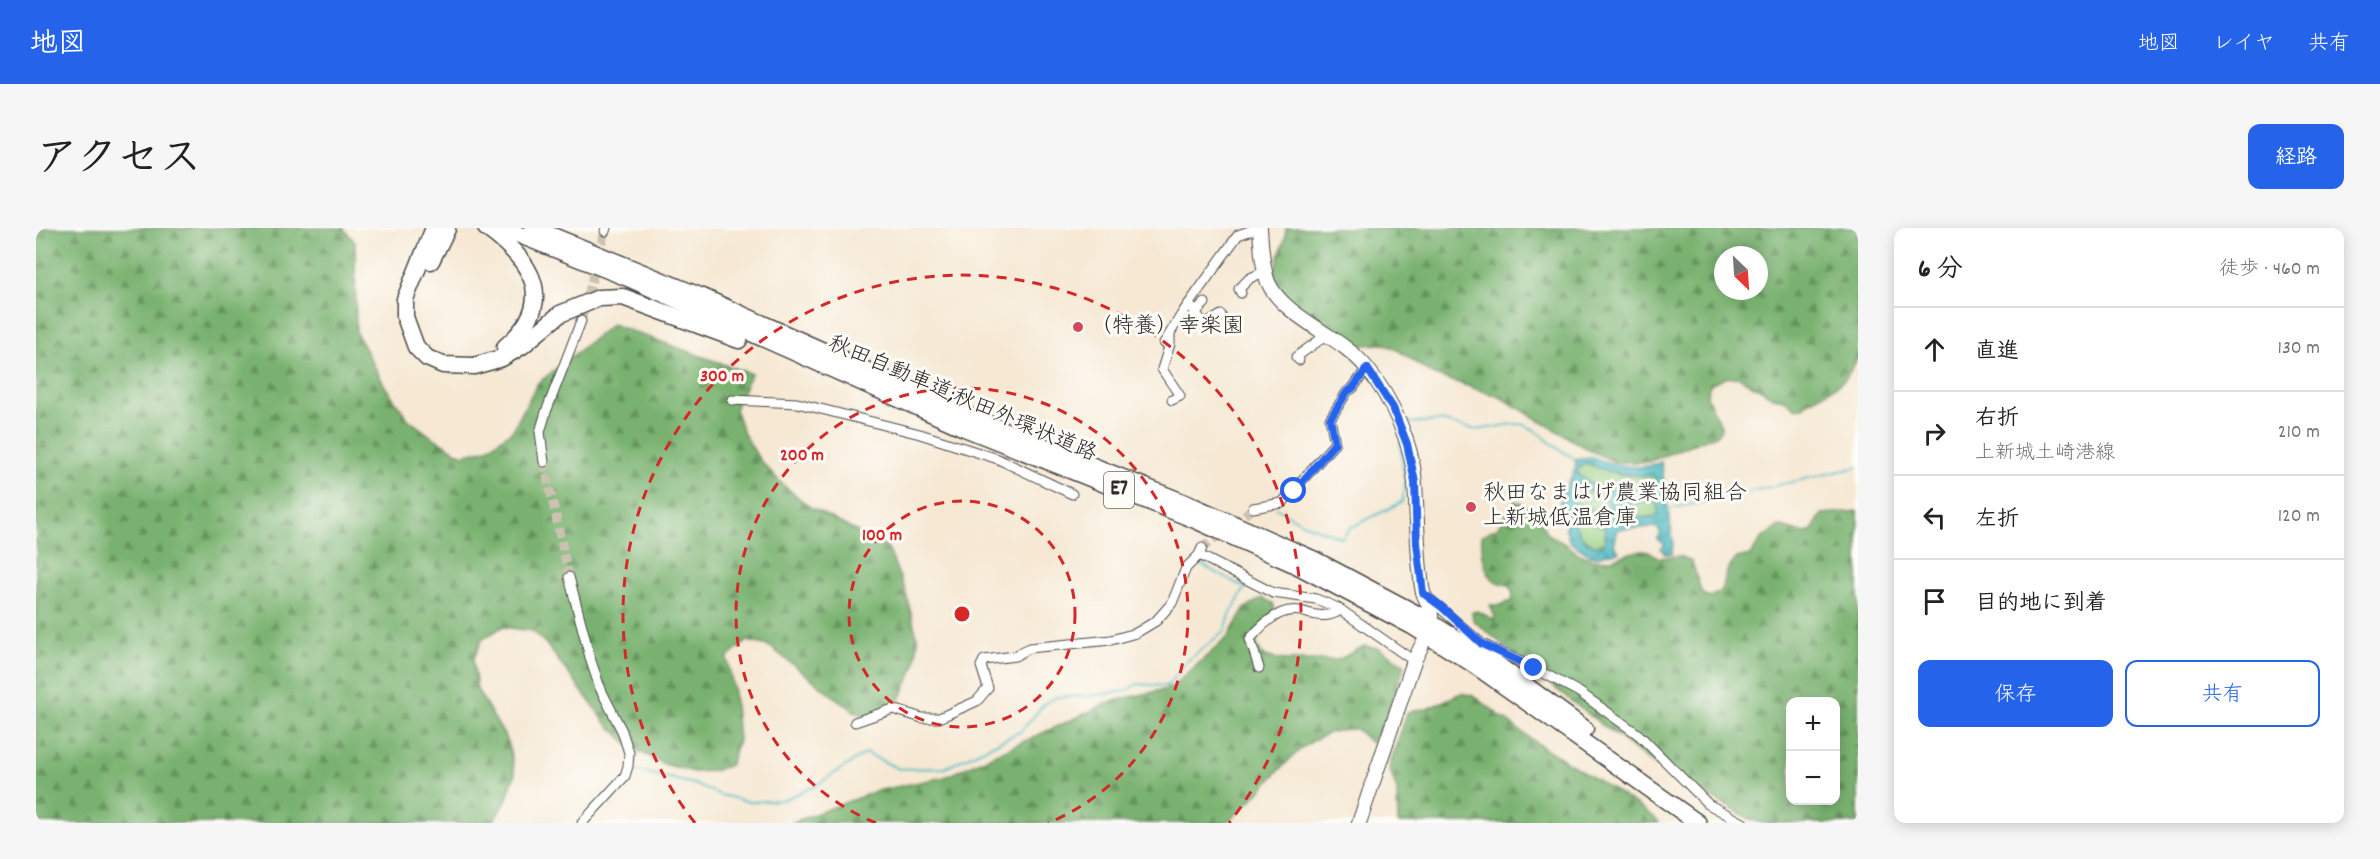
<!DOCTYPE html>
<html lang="ja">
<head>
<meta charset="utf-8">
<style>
  :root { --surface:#fff; --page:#f6f6f6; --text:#222; --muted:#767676; --line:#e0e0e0; --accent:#2563eb }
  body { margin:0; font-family:Dekko,"Klee One",sans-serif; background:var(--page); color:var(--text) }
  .controls { position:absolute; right:18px; bottom:18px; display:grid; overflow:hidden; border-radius:12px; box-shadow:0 3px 15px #0003 }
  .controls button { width:54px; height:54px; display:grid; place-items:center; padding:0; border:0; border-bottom:2px solid var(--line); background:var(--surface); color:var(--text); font:30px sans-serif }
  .compass { position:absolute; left:1678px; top:18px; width:54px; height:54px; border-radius:50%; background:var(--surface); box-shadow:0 3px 15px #0003; rotate:155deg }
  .stop { position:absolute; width:18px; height:18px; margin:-14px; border:4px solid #2563eb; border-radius:50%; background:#fff }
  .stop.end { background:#2563eb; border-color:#fff; box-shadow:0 2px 6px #0008 }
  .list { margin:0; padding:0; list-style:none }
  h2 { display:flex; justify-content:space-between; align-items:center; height:78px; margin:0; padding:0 24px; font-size:26px }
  h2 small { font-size:20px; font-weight:400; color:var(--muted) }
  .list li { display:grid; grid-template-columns:39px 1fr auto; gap:18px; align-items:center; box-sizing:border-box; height:84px; padding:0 24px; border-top:2px solid var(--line) }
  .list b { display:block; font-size:22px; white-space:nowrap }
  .list p { margin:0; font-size:20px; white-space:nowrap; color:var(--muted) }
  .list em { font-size:20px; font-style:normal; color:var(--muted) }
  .actions { display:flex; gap:12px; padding:18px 24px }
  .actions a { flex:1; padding:14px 0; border:2px solid var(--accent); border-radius:12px; text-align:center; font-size:21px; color:var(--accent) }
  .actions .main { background:var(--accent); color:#fff }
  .icon { flex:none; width:33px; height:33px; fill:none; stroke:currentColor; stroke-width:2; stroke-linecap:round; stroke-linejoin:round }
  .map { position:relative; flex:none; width:1822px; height:595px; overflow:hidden; border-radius:12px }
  header { display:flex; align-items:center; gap:36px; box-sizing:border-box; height:84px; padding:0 30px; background:var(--accent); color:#fff }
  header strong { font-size:28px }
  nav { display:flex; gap:33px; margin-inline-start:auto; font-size:21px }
  .intro { display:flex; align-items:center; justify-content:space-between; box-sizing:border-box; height:144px; padding:0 36px }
  h1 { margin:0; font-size:42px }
  .button { padding:15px 27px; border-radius:12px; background:var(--accent); color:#fff; font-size:21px; font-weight:700 }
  main { display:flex; gap:36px; padding:0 36px }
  aside { flex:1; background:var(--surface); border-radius:12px; box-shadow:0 3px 15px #0003 }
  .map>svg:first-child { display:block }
  .green { fill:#97cf81; stroke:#617d56; stroke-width:1.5 }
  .forest { fill:url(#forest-firs); stroke:#526e4d; stroke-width:1.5; fill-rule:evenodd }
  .water { fill:url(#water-waves); stroke:#3c7378; stroke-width:1.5; fill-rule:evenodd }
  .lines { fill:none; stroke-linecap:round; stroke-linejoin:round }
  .stream { stroke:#4dbbc4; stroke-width:2 }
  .street-tunnel { stroke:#cdc2b1; stroke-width:9; stroke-dasharray:9 4.5; stroke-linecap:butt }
  .street-casing { stroke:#494744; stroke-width:11 }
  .secondary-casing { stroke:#494744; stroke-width:16 }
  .highway-casing { stroke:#494744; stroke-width:19 }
  .street { stroke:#fff; stroke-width:9 }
  .secondary { stroke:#fff; stroke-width:14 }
  .highway { stroke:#fff; stroke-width:16 }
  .route { stroke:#2563eb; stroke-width:8 }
  .ring { fill:none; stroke:#d62828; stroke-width:3; stroke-dasharray:10 8 }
  .poi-dot { fill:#d1495b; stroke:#fdfcf7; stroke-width:2 }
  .labels { text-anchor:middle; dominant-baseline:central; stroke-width:6; stroke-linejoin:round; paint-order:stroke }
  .shield { fill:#fdfcf7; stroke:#6a6a68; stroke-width:1.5 }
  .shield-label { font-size:21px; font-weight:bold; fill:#2b2b2b }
  .poi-label { font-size:22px; fill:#2b2b2b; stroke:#fdfcf7; text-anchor:start }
  .street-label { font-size:22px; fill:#2b2b2b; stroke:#fdfcf7 }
  .centre { fill:#d62828; stroke:#fdfcf7; stroke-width:3 }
  .ring-label { font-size:18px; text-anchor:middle; font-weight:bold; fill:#d62828; stroke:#fdfcf7; stroke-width:6; stroke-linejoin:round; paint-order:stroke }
</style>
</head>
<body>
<header>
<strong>地図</strong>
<nav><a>地図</a><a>レイヤ</a><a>共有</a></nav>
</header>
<div class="intro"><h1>アクセス</h1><a class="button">経路</a></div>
<main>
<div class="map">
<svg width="1822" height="595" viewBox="0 0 1822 595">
  <defs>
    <pattern id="forest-firs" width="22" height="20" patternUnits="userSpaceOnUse" patternTransform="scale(1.5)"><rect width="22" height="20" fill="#79b26f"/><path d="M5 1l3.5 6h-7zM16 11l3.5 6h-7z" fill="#63915b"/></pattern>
    <pattern id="water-waves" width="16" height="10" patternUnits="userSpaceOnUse" patternTransform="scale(1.5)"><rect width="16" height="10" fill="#4dbbc4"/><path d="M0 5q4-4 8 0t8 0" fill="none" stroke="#40989f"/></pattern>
  </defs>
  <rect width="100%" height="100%" fill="#fdfcf7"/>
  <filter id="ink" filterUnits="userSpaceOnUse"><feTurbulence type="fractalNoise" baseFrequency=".0167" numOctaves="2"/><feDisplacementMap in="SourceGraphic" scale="12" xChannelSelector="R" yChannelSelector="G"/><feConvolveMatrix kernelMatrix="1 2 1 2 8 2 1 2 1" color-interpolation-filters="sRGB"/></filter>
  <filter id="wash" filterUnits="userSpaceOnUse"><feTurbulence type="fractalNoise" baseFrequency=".008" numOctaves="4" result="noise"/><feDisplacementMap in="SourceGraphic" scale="24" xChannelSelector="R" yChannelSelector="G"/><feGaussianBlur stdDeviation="1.35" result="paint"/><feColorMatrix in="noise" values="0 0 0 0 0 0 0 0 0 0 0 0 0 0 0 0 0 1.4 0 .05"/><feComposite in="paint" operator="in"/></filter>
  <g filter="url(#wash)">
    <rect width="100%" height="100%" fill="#f6e8d3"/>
    <g class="green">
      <path d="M1549,235L1585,247L1617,248L1620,252V264L1590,266L1586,265L1585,258L1576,257L1574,262L1568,263L1543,248L1542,242Z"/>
      <path d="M1538,256L1572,273L1575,282L1572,290L1534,272Z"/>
      <path d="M1621,273L1622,288L1587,291L1583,289L1582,279L1585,276Z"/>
      <path d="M1534,283L1569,299V315L1559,317C1543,311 1538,298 1534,283Z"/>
    </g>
    <g class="forest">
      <path d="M0,0H307L319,14L320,104L350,160L372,191L396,209L426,227L451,221L477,202L501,156L576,96L715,146L699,181L708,206L723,231L746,256L774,279L852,320L869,362L882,412L879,438L864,471L846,487L826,488L801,471L733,418L711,413L691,430L698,464L702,513L694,537L677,543L658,544L628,536L596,520L570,495L510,416L497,403L466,399L446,412L437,432L441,461L472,514L479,546L470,573L456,595H0Z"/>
      <path d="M1250,0H1822V130L1810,150L1799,159L1773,173L1766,180L1760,181L1748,171L1737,169L1703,149L1687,150L1674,156L1671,168L1686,200L1683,206L1612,234H1579L1555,223L1464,169L1396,146L1363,123L1349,116L1325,117L1311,113L1251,69L1242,60L1237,47L1249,10ZM1687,27H1723V63H1687Z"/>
      <path d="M1478,273C1498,279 1502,288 1511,306C1532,314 1544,333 1566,332C1589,332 1603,313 1623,330L1644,328L1656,334L1666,366L1674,369L1685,363L1692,341L1701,330L1715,327L1725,311L1743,298L1769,306L1776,302L1786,286L1822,283V595H1725L1712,590L1622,539L1536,474L1437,392L1436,384L1442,383L1458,392L1459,389L1454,377H1464L1476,373L1477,366L1473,357C1469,356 1462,355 1459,353C1447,344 1445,321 1446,307L1461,300ZM1754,473H1800V572H1754Z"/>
      <path d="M1226,370L1237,375L1239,381L1220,415L1227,428L1248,432H1302L1328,418L1343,420L1369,437L1345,503L1335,515L1320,501C1260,499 1232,567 1189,595H755L840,563L909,549L1077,473L1135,460L1192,409L1208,381Z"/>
      <path d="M1425,465L1438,468L1499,514L1585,567L1618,589L1623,595H1362L1361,563L1353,539L1371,485L1377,482L1391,481Z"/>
    </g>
    <path class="water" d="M1556,229C1575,237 1606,244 1625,234L1637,313L1636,326H1629L1625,321L1629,317L1621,310L1625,306L1621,299L1582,301L1578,317L1583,324L1567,326L1562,329L1554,327L1534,314C1532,310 1523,275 1524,271C1527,258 1543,245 1539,231ZM1552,235C1574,247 1593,246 1617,248L1620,252V264L1590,266L1586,265L1583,256L1577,255L1574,262L1568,263L1558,258L1541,246L1545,237ZM1541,256L1572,273L1575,282L1572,290L1534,272L1538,257ZM1621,273L1622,288L1587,291L1583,289L1582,279L1585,276ZM1536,283L1551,293L1569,299L1570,311L1567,317C1547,320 1541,302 1534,286V283Z"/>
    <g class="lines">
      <g class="stream">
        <path d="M1371,195L1404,193L1441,202L1477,196H1485L1499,202L1521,220L1539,231"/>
        <path d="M1694,268L1822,239"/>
        <path d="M1240,280L1266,295L1306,310L1314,300L1366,274L1369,260L1364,214"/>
        <path d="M1633,281L1686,270"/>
        <path d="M598,542L658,556L685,567L714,574L747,572L779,558L830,525L863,541L909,540L985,503L1010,474L1021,469L1054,468L1090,463L1101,456L1129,458L1133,456L1150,434L1189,403L1194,387L1209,360L1164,336L1162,332"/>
      </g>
    </g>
  </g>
  <g filter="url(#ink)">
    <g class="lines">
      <g class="street-tunnel">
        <path d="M545,93L569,3"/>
        <path d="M508,234L533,349"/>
        <path d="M1166,320L1217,280"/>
      </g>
      <defs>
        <g id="street">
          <path d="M569,3L570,0"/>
          <path d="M1205,65L1203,61L1214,50L1230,43"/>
          <path d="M1153,76L1169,97L1185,87"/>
          <path d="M1159,85L1169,75"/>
          <path d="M1134,108V116L1126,141L1144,168L1136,172"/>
          <path d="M1128,115L1147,84L1202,7L1222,0"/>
          <path d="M1263,132L1260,129L1292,106"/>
          <path d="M696,172L761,175L884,206L962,231L1036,266"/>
          <path d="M508,234L504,204L510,184L545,93"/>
          <path d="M1217,280L1246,275L1299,215L1294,191L1311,164L1317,160L1331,140"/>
          <path d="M1163,327L1237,365L1280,371L1302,380L1378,433"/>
          <path d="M533,349L555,433L564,460L586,503L593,525L592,538L589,548L546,595"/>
          <path d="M1390,368L1446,416L1498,440L1543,464L1603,507L1672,576L1707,595"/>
          <path d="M1223,440L1214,411C1227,395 1246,377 1268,384C1281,388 1293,390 1304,382"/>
          <path d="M819,494L857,481L886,490H903L941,473L952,460L945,438L948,432L979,428L993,420L1075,412L1100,405L1120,393L1136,375L1150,340L1163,327L1166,320"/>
        </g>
        <g id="secondary">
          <path d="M1224,0C1225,17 1226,38 1232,54C1247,89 1304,107 1330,139C1356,171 1376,214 1379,255C1381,284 1381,313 1384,342C1385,349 1385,357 1387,364C1390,374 1395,378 1395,389"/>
          <path d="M1323,595L1378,433L1386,417"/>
        </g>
        <g id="highway">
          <path d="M398,0L369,71V89L380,119L391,130L407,137L438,138L466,130L486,118L524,86L563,70L587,69L703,112"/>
          <path d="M450,0C498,34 522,74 469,119"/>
          <path d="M466,0L592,50L926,199L1157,291L1260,337L1376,398L1437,436L1662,595"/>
          <path d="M497,0L671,71L935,189L1159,279L1279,332L1379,385L1459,435L1549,501"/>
          <path d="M395,33L411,1"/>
        </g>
      </defs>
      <use href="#street" class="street-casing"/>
      <use href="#secondary" class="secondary-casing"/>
      <use href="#highway" class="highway-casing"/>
      <use href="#street" class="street"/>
      <use href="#secondary" class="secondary"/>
      <use href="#highway" class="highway"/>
    </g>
  </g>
  <g class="lines" filter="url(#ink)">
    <path class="route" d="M1258,263L1299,215L1294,191L1311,164L1317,160L1331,140L1357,180L1371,216L1379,254L1381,315L1387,365L1406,379L1446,416L1498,440"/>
  </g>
  <g class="ring">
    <circle cx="926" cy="386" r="113"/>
    <path d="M840 595A226 226 0 1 1 1012 595"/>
    <path d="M659 595A339 339 0 1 1 1193 595"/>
  </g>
  <g class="poi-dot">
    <circle cx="1042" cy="99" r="6"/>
    <circle cx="1435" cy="279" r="6"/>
  </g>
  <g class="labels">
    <rect class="shield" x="1068" y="244" width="30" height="36" rx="4.5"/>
    <g class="shield-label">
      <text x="1083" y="262">E7</text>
    </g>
    <g class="poi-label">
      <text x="1054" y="99">（特養）幸楽園</text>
      <text x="1447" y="266">秋田なまはげ農業協同組合<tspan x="1447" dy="25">上新城低温倉庫</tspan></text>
    </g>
    <g class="street-label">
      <text transform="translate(926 172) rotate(23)">秋田自動車道;秋田外環状道路</text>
    </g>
  </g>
  <circle cx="926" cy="386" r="9" class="centre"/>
  <g class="ring-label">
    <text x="686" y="153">300 m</text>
    <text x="766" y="232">200 m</text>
    <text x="846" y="312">100 m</text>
  </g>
</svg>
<div class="controls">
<button>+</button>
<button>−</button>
</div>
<svg class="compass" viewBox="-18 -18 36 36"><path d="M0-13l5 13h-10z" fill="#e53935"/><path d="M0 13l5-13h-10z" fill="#767676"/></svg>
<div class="stop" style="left:1258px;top:263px"></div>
<div class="stop end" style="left:1498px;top:440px"></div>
</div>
<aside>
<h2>6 分<small>徒歩 · 460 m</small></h2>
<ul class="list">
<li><svg class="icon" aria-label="ahead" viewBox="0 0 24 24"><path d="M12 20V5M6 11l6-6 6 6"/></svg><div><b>直進</b></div><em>130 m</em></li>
<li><svg class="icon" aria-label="right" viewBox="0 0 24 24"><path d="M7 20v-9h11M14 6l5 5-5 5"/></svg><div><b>右折</b><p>上新城土崎港線</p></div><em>210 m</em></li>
<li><svg class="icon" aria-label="left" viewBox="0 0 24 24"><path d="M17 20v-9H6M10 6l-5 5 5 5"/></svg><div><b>左折</b></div><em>120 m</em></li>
<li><svg class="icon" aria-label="arrive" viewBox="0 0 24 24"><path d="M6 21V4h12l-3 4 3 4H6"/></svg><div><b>目的地に到着</b></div></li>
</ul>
<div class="actions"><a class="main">保存</a><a>共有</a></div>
</aside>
</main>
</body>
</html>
